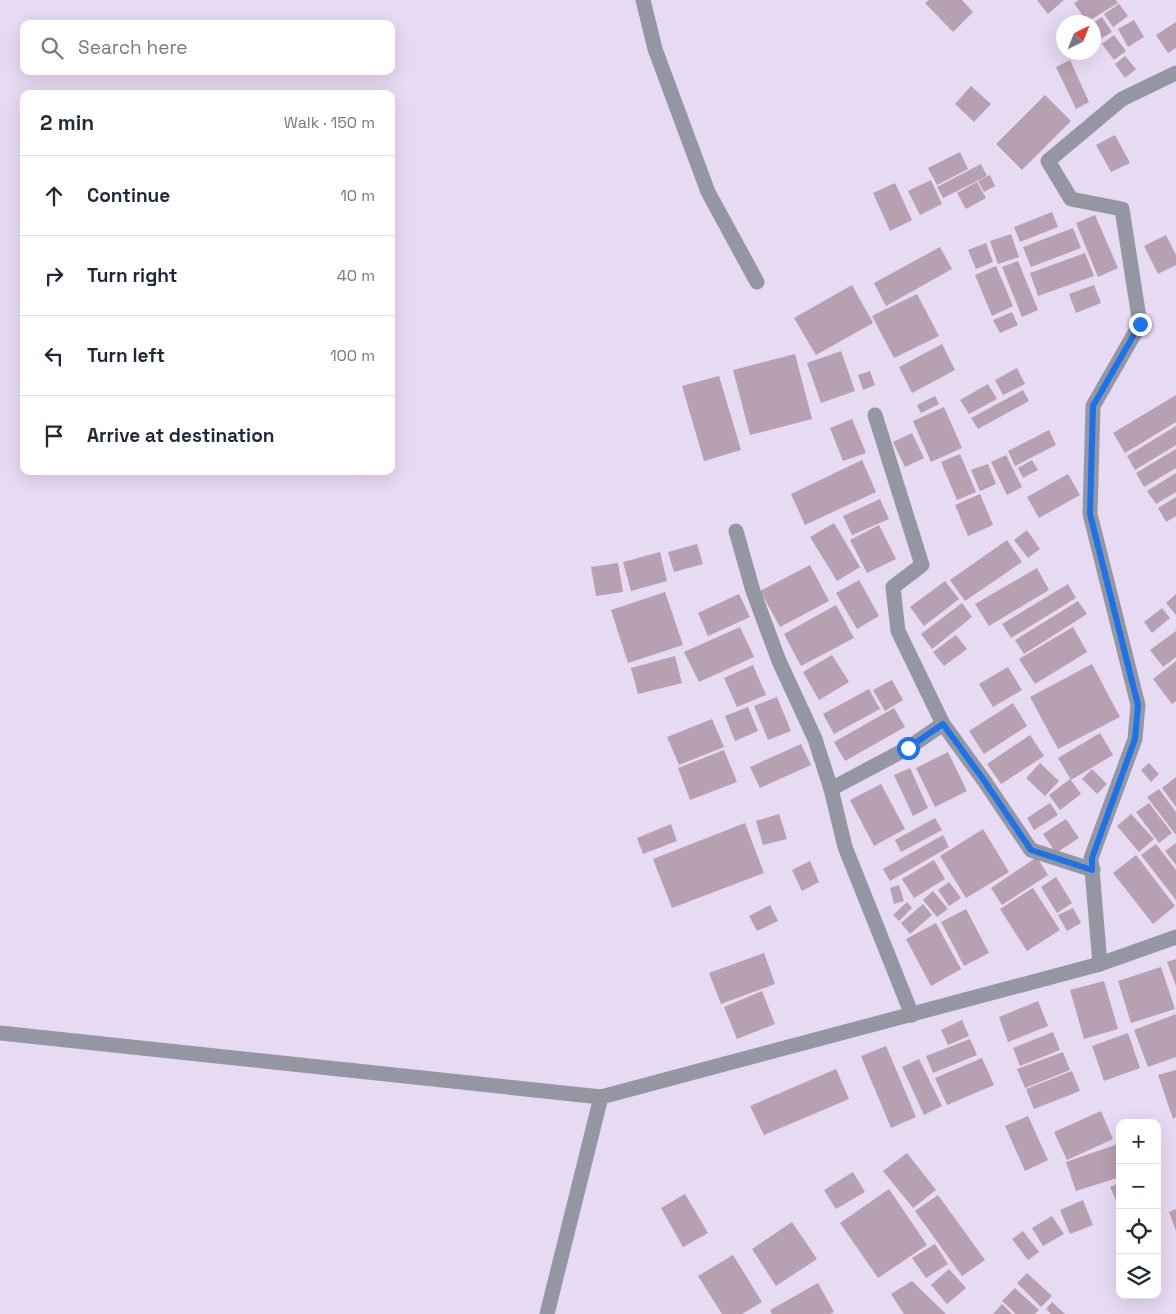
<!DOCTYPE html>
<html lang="en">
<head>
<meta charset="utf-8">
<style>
  :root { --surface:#fff; --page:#f6f6f7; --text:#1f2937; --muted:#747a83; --line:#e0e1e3 }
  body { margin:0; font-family:"Space Grotesk",sans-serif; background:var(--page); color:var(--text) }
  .controls { position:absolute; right:15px; bottom:15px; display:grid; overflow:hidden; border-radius:10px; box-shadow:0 5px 20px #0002 }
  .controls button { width:45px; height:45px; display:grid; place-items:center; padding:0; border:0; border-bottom:1px solid var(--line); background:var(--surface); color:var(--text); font:25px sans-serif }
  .compass { position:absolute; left:1056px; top:15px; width:45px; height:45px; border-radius:50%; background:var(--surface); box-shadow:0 5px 20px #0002; rotate:43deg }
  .stop { position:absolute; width:15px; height:15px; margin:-11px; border:4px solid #1a73e8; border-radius:50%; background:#fff }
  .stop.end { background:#1a73e8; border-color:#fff; box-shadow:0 1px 5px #0008 }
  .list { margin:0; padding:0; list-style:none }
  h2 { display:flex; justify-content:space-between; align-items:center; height:65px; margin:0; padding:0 20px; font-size:21px }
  h2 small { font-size:16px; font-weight:400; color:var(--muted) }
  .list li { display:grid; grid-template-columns:32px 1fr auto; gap:15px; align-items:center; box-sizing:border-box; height:80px; padding:0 20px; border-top:1px solid var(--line) }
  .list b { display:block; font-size:19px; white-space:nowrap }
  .list em { font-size:16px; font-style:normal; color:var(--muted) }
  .icon { flex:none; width:28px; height:28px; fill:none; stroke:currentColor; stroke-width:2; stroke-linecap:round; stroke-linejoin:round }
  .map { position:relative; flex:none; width:1176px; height:1314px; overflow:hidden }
  .search { position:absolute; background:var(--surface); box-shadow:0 5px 20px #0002; left:20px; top:20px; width:375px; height:55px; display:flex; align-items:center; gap:12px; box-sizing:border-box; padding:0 18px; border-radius:10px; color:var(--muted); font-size:19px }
  .panel { position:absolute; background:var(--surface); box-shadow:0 5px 20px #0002; left:20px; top:90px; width:375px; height:385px; border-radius:10px }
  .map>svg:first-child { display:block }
  .building { fill:#b7a0b1 }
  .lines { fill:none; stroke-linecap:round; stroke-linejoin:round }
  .minor { stroke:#9496a1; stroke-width:15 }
  .route { stroke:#1a73e8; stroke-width:6 }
</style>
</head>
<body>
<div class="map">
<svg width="1176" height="1314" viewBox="0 0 1176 1314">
  <rect width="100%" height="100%" fill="#e7daf3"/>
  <g class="building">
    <path d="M929,0H962L973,12L953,32L925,3Z"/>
    <path d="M1037,0H1064L1048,14Z"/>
    <path d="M1079,0H1116L1118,3L1087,22L1074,3Z"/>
    <path d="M1119,4L1128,16L1113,27L1104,14Z"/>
    <path d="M1102,17L1112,32L1100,39L1094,29V22Z"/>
    <path d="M1134,20L1144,37L1128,47L1118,29Z"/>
    <path d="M1176,22V48L1168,53L1156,35Z"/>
    <path d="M1114,35L1126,51L1114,60L1102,44Z"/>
    <path d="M1125,56L1136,69L1125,78L1115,64Z"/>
    <path d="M1070,60L1089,102L1076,109L1056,67Z"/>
    <path d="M971,86L991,104L974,122L955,104Z"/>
    <path d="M1045,95L1071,121L1022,170L996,144Z"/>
    <path d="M1115,135L1130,163L1111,172L1096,145Z"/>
    <path d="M960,152L968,169L937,185L928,168Z"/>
    <path d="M981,164L987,176L943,198L937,187Z"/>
    <path d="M990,175L995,186L984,192L978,181Z"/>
    <path d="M931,180L942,204L920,215L908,191Z"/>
    <path d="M977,182L986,198L966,209L957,193Z"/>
    <path d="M895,183L912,220L890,231L873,193Z"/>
    <path d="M1052,212L1058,227L1020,242L1014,227Z"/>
    <path d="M1095,215L1118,268L1098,277L1076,223Z"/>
    <path d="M1073,228L1081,248L1031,267L1023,247Z"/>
    <path d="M1011,234L1019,257L998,264L990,241Z"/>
    <path d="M1166,235L1176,255V265L1158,274L1144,246Z"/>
    <path d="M986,243L993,262L976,269L968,250Z"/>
    <path d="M940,247L952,269L886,306L874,283Z"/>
    <path d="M1085,253L1094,276L1038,296L1030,273Z"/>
    <path d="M1018,261L1038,310L1022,317L1002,267Z"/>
    <path d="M996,266L1013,306L992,316L975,275Z"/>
    <path d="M852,285L873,323L816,355L794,318Z"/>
    <path d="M1094,285L1101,303L1076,313L1069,294Z"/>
    <path d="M917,294L939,336L894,358L872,316Z"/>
    <path d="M1012,312L1018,325L1000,333L993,320Z"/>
    <path d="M942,344L955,370L912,393L899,367Z"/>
    <path d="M841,351L855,391L821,403L807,363Z"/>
    <path d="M795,354L812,419L750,435L733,370Z"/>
    <path d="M1017,368L1025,384L1003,395L995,380Z"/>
    <path d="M870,371L875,385L863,390L858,375Z"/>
    <path d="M719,376L741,450L704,461L682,386Z"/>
    <path d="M988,384L997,399L969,414L960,400Z"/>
    <path d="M1023,390L1029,401L978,429L971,418Z"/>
    <path d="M1176,395V422L1125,453L1113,433Z"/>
    <path d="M935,396L939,404L921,413L917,405Z"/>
    <path d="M944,407L962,448L931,462L913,421Z"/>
    <path d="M852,419L866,453L843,461L830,428Z"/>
    <path d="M1176,426V445L1135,470L1127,456Z"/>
    <path d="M1049,430L1056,445L1015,466L1008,451Z"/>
    <path d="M912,433L924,458L905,467L893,442Z"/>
    <path d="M1176,449V468L1144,487L1136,473Z"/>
    <path d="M960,454L976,492L957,500L941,462Z"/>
    <path d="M1006,455L1022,487L1007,495L991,462Z"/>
    <path d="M862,460L876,492L805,525L791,494Z"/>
    <path d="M1032,460L1038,470L1023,478L1018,468Z"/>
    <path d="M988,464L996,484L980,491L971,470Z"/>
    <path d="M1176,473V492L1156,504L1147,491Z"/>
    <path d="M1068,474L1080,495L1039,518L1027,497Z"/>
    <path d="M980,494L993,525L968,536L955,505Z"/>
    <path d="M1176,497V516L1166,522L1158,508Z"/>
    <path d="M880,499L889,519L852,535L843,516Z"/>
    <path d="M834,523L860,567L837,581L810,537Z"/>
    <path d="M879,525L896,559L867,573L850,540Z"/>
    <path d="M1027,530L1040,549L1028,558L1014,540Z"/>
    <path d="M1007,540L1022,562L965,601L950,580Z"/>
    <path d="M697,544L703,564L674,572L668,552Z"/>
    <path d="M660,552L667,581L631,591L623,562Z"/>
    <path d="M618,563L623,592L596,596L591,567Z"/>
    <path d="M810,565L829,601L780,627L760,591Z"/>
    <path d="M1037,568L1049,590L989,626L975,604Z"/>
    <path d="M859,580L879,616L857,629L836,593Z"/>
    <path d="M945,581L959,599L924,626L910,607Z"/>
    <path d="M1068,584L1076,598L1011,638L1002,624Z"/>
    <path d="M665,592L683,645L628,663L611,610Z"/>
    <path d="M739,594L750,617L708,636L698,613Z"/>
    <path d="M1176,594V615L1166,603Z"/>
    <path d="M1078,601L1087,614L1024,654L1015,640Z"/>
    <path d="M962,603L972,617L932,649L921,634Z"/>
    <path d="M836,605L854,638L801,666L784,634Z"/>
    <path d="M1162,608L1170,618L1152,633L1144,622Z"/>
    <path d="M740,627L754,657L699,682L684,652Z"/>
    <path d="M1073,627L1087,652L1035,684L1019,659Z"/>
    <path d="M1176,631V657L1163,667L1150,650Z"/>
    <path d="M956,635L967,649L944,666L933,652Z"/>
    <path d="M832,655L849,682L819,700L803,672Z"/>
    <path d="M675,656L682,683L638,694L631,668Z"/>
    <path d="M1176,661V701L1172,704L1153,679Z"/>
    <path d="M1092,664L1120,717L1058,749L1030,697Z"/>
    <path d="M753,665L766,695L737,707L724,678Z"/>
    <path d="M1008,667L1022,690L993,707L979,684Z"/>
    <path d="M892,680L903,700L885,711L873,690Z"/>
    <path d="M869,689L880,709L834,734L823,714Z"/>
    <path d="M777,697L791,731L768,740L754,706Z"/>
    <path d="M1013,703L1027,726L984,754L969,731Z"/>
    <path d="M748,707L758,731L735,741L725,716Z"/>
    <path d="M894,708L905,727L845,761L834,742Z"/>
    <path d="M712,719L724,747L679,765L667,737Z"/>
    <path d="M1100,733L1113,755L1071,780L1058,758Z"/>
    <path d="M1030,735L1044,756L1001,784L987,764Z"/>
    <path d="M801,744L811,765L760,788L750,767Z"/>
    <path d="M724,750L737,782L690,800L678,768Z"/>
    <path d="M948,752L967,791L935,807L916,768Z"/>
    <path d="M1040,763L1059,781L1045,796L1026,778Z"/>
    <path d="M1149,763L1159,774L1151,782L1141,770Z"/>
    <path d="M910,768L928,808L913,816L894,775Z"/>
    <path d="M1092,769L1107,784L1097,794L1082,779Z"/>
    <path d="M1176,777V807L1162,788Z"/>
    <path d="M1070,779L1081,794L1060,810L1049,795Z"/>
    <path d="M881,784L905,829L874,846L850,800Z"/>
    <path d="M1159,789L1176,812V835L1147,797Z"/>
    <path d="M1050,803L1058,815L1034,830L1027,818Z"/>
    <path d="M1149,803L1172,833L1159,843L1136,812Z"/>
    <path d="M779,814L787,839L763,845L756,821Z"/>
    <path d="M1131,814L1154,839L1139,852L1117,826Z"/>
    <path d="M935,818L942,830L901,852L895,840Z"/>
    <path d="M1066,819L1079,838L1056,853L1043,834Z"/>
    <path d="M745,823L764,873L672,908L653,859Z"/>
    <path d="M671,824L677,841L643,854L637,838Z"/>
    <path d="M983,829L1009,872L966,898L940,856Z"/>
    <path d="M943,835L949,847L890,881L883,869Z"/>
    <path d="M1176,843V865L1165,851Z"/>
    <path d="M1156,844L1176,870V900L1141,855Z"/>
    <path d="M1136,855L1175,906L1153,924L1113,873Z"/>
    <path d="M1037,857L1048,875L1002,905L991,888Z"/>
    <path d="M934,860L945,879L914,898L902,879Z"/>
    <path d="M810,861L819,882L802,891L792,870Z"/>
    <path d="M1056,877L1072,903L1057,913L1041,887Z"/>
    <path d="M949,882L961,898L949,906L938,890Z"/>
    <path d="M899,885L904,901L894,904L890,888Z"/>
    <path d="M1033,888L1060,930L1027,951L1000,909Z"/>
    <path d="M933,891L948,909L937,917L923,900Z"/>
    <path d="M907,902L912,908L899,921L893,915Z"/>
    <path d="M923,904L932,915L910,934L901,923Z"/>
    <path d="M770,905L778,921L757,931L749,916Z"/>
    <path d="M1073,908L1081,923L1067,931L1058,915Z"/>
    <path d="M966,909L989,953L964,966L941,922Z"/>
    <path d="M936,923L961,969L931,986L906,939Z"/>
    <path d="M764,953L775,984L721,1004L709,973Z"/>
    <path d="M1176,959V986L1167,962Z"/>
    <path d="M1161,967L1175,1009L1131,1023L1118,981Z"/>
    <path d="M1104,981L1118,1029L1084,1039L1070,990Z"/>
    <path d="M762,991L775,1024L737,1039L724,1007Z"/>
    <path d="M1038,1001L1048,1026L1008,1042L999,1017Z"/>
    <path d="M1176,1014V1057L1148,1067L1134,1030Z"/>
    <path d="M962,1020L969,1036L948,1045L941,1030Z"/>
    <path d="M1053,1032L1060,1050L1020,1066L1013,1048Z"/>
    <path d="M1128,1033L1140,1068L1104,1081L1092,1046Z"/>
    <path d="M970,1039L977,1055L933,1073L926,1056Z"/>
    <path d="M886,1046L916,1117L891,1128L861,1056Z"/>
    <path d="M1063,1052L1070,1070L1025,1088L1017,1069Z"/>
    <path d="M982,1058L994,1085L947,1105L935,1078Z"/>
    <path d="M919,1059L942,1106L924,1115L902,1067Z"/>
    <path d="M836,1069L849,1099L764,1135L750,1106Z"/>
    <path d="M1176,1070V1117L1173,1119L1158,1075Z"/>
    <path d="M1072,1071L1080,1091L1034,1109L1026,1089Z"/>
    <path d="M1101,1111L1113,1139L1067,1160L1054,1132Z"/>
    <path d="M1028,1116L1048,1160L1025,1171L1005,1126Z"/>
    <path d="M1118,1144L1120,1149V1177L1076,1191L1066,1162Z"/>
    <path d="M907,1153L936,1190L913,1208L883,1171Z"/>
    <path d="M853,1172L865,1192L836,1209L824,1190Z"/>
    <path d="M1120,1183V1209L1110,1187Z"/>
    <path d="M889,1189L927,1245L878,1278L840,1223Z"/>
    <path d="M685,1194L708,1233L683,1247L661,1208Z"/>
    <path d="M938,1195L985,1260L962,1276L915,1211Z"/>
    <path d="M1083,1200L1093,1225L1070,1234L1060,1210Z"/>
    <path d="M1176,1209V1231L1169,1212Z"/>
    <path d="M1052,1216L1064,1234L1043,1246L1032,1228Z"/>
    <path d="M792,1222L817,1259L776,1286L752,1249Z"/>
    <path d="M1023,1231L1039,1252L1028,1260L1012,1239Z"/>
    <path d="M935,1244L948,1264L926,1278L912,1258Z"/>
    <path d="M733,1255L762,1302L742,1314H722L698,1276Z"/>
    <path d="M949,1269L966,1288L947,1304L931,1285Z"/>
    <path d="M1027,1273L1052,1296L1041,1307L1017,1283Z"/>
    <path d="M912,1281L946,1314H904L891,1294Z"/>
    <path d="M818,1283L834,1312L830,1314H772L770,1310Z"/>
    <path d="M1015,1288L1039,1310L1035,1314H1016L1002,1301Z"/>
    <path d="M1052,1302L1065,1314H1051L1046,1309Z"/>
    <path d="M1002,1304L1012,1314H993Z"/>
  </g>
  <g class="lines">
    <g class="minor">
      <path d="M643,0L655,49L708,192L757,282"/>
      <path d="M875,415L922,565L893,587L898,631L943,724"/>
      <path d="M736,531L753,591L779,661L815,739L831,789"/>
      <path d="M1100,964L1091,858L1135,739L1138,705L1090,514L1093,406L1140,324L1122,209L1071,199L1048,161L1122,99L1176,73"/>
      <path d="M912,1015L845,847L831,789L908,748L943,724L983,779L1031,850L1093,870"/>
      <path d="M0,1033L601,1097L547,1314"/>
      <path d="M601,1097L1100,964L1176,937"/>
    </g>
  </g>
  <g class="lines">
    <path class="route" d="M908,748L943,724L983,779L1031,850L1092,870V858L1135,739L1138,705L1090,514L1093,406L1140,324"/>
  </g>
</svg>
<div class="controls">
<button>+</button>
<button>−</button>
<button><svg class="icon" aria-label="locate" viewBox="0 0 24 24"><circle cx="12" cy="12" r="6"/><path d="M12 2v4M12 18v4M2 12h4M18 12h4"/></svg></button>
<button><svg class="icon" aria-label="layers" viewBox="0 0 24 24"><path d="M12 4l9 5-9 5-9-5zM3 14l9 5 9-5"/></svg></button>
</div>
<svg class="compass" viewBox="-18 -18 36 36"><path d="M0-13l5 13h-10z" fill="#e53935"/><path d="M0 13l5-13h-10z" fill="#747a83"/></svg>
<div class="stop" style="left:908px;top:748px"></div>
<div class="stop end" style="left:1140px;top:324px"></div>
<div class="search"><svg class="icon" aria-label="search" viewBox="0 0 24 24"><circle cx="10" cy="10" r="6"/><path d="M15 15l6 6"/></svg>Search here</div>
<section class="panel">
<h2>2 min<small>Walk · 150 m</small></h2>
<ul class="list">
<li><svg class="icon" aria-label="ahead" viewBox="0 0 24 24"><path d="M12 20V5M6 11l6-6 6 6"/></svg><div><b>Continue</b></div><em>10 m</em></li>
<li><svg class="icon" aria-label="right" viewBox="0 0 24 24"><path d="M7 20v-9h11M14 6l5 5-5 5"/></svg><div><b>Turn right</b></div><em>40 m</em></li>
<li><svg class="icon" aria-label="left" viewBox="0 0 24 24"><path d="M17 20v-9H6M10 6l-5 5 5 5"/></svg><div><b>Turn left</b></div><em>100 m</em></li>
<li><svg class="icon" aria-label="arrive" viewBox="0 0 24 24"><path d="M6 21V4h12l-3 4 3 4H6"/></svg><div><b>Arrive at destination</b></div></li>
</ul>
</section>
</div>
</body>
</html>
